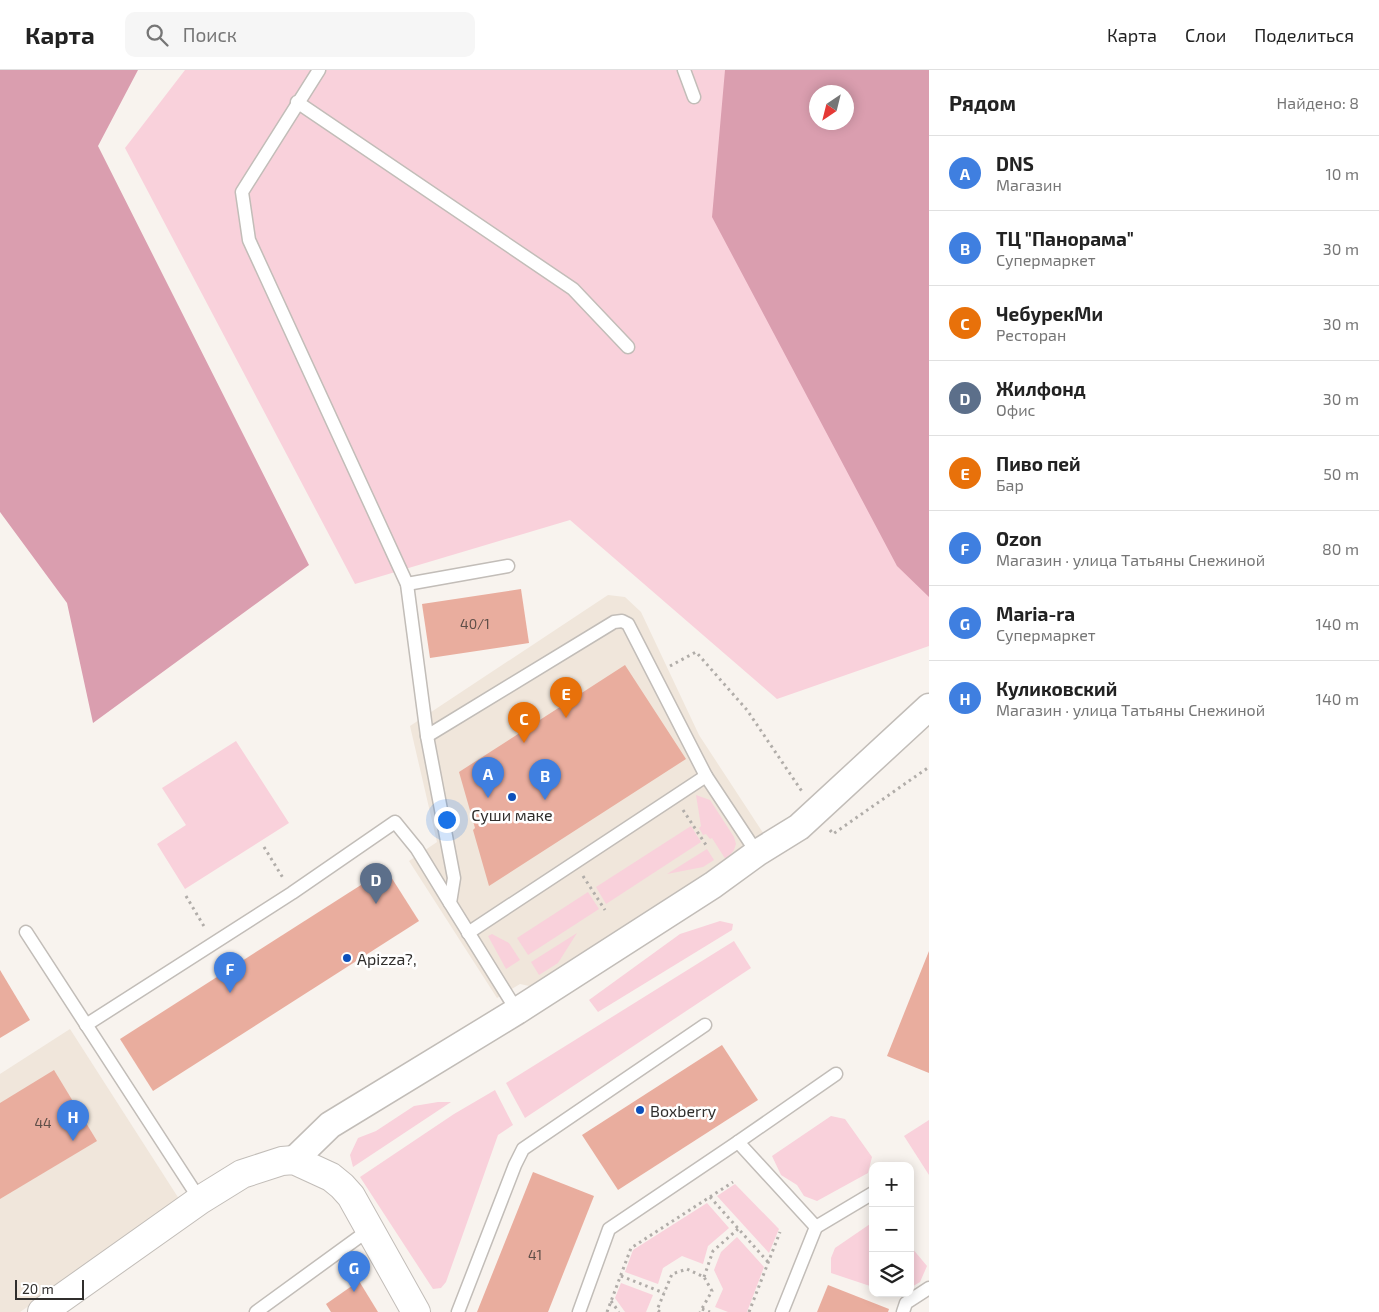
<!DOCTYPE html>
<html lang="ru">
<head>
<meta charset="utf-8">
<style>
  :root { --surface:#fff; --page:#f6f6f6; --text:#222; --muted:#767676; --line:#e0e0e0; --accent:#0d50bb }
  body { margin:0; font-family:"Exo 2",sans-serif; background:var(--page); color:var(--text) }
  .controls { position:absolute; right:15px; bottom:15px; display:grid; overflow:hidden; border-radius:10px; box-shadow:0 2px 12px #0003 }
  .controls button { width:45px; height:45px; display:grid; place-items:center; padding:0; border:0; border-bottom:1px solid var(--line); background:var(--surface); color:var(--text); font:25px sans-serif }
  .compass { position:absolute; left:809px; top:15px; width:45px; height:45px; border-radius:50%; background:var(--surface); box-shadow:0 2px 12px #0003; rotate:215deg }
  .scale { position:absolute; left:15px; bottom:12px; width:69px; box-sizing:border-box; padding-left:5px; border:2px solid #302e2c; border-top:0; font-size:14px; line-height:18px; white-space:nowrap; color:#302e2c; -webkit-text-stroke:4px #fff; paint-order:stroke }
  .you { position:absolute; left:446px; top:749px; width:18px; height:18px; margin:-12px; border:4px solid #fff; border-radius:50%; background:#1a73e8; box-shadow:0 0 0 8px #1a73e833 }
  .badge { display:grid; place-items:center; width:32px; height:32px; border-radius:50%; background:var(--accent); color:#fff; font-size:16px; font-weight:700 }
  .pin { position:absolute; translate:-50% -41px; filter:drop-shadow(0 1px 2px #0008) }
  .pin::after { content:''; position:absolute; top:26px; width:18px; height:15px; background:inherit; clip-path:polygon(0 0,100% 0,50% 100%) }
  .list { margin:0; padding:0; list-style:none }
  h2 { display:flex; justify-content:space-between; align-items:center; height:65px; margin:0; padding:0 20px; font-size:21px }
  h2 small { font-size:16px; font-weight:400; color:var(--muted) }
  .list li { display:grid; grid-template-columns:32px 1fr auto; gap:15px; align-items:center; box-sizing:border-box; height:75px; padding:0 20px; border-top:1px solid var(--line) }
  .list b { display:block; font-size:19px; white-space:nowrap }
  .list p { margin:0; font-size:16px; white-space:nowrap; color:var(--muted) }
  .list em { font-size:16px; font-style:normal; color:var(--muted) }
  .icon { flex:none; width:28px; height:28px; fill:none; stroke:currentColor; stroke-width:2; stroke-linecap:round; stroke-linejoin:round }
  .map { position:relative; flex:none; width:929px; height:1242px; overflow:hidden }
  header { display:flex; align-items:center; gap:30px; box-sizing:border-box; height:70px; padding:0 25px; background:var(--surface); border-bottom:1px solid var(--line) }
  header strong { font-size:24px }
  nav { display:flex; gap:28px; margin-inline-start:auto; font-size:18px }
  .search { width:350px; height:45px; background:var(--page); display:flex; align-items:center; gap:12px; box-sizing:border-box; padding:0 18px; border-radius:10px; color:var(--muted); font-size:19px }
  main { display:flex }
  aside { flex:1; background:var(--surface) }
  .map>svg:first-child { display:block }
  .built { fill:#f0e6db }
  .green { fill:#f9d1db; fill-rule:evenodd }
  .forest { fill:#da9eaf; fill-rule:evenodd }
  .building { fill:#e9ad9e }
  .lines { fill:none; stroke-linecap:round; stroke-linejoin:round }
  .service-casing { stroke:#c2bdb8; stroke-width:15 }
  .minor-casing { stroke:#c2bdb8; stroke-width:29 }
  .tertiary-casing { stroke:#c2bdb8; stroke-width:30 }
  .path { stroke:#b1ada9; stroke-width:3; stroke-dasharray:2.5 4; stroke-linecap:butt }
  .service { stroke:#fff; stroke-width:12 }
  .minor { stroke:#fff; stroke-width:26 }
  .tertiary { stroke:#fff; stroke-width:28 }
  .poi-dot { fill:#0d50bb; stroke:#fff; stroke-width:2 }
  .labels { text-anchor:middle; dominant-baseline:central; stroke-width:5; stroke-linejoin:round; paint-order:stroke }
  .number-label { font-size:14px; fill:#5e4e48 }
  .poi-label { font-size:16px; fill:#302e2c; stroke:#fff; text-anchor:start }
</style>
</head>
<body>
<header>
<strong>Карта</strong>
<div class="search"><svg class="icon" aria-label="search" viewBox="0 0 24 24"><circle cx="10" cy="10" r="6"/><path d="M15 15l6 6"/></svg>Поиск</div>
<nav><a>Карта</a><a>Слои</a><a>Поделиться</a></nav>
</header>
<main>
<div class="map">
<svg width="929" height="1242" viewBox="0 0 929 1242">
  <rect width="100%" height="100%" fill="#f8f3ee"/>
  <g class="built">
    <path d="M608,525L625,527L641,542L699,665L769,772L543,919L520,914L497,928L409,791L437,772L410,656Z"/>
    <path d="M70,959L181,1132L20,1242H0V1004Z"/>
  </g>
  <g class="green">
    <path d="M185,0H929V576L777,629L570,450L355,514L125,78ZM816,22H846V52H816Z"/>
    <path d="M236,671L289,753L185,819L157,774L186,755L162,718Z"/>
    <path d="M696,725L710,730L734,767L736,774L734,780L726,790L712,768L710,769L706,764L703,765L699,758L701,756Z"/>
    <path d="M691,756L701,772L606,834L596,817Z"/>
    <path d="M707,779L714,790L703,797L667,804Z"/>
    <path d="M588,822L599,839L528,885L517,868Z"/>
    <path d="M720,851L733,854L732,860L598,942L589,930L680,864Z"/>
    <path d="M577,863L558,893L539,905L531,892Z"/>
    <path d="M492,864L509,873L520,890L506,899L488,866Z"/>
    <path d="M734,871L751,898L525,1048L506,1013Z"/>
    <path d="M495,1020L513,1055L498,1065L446,1212L441,1218L433,1219L360,1107L454,1044Z"/>
    <path d="M438,1032H451L353,1097L350,1085L358,1068L376,1061L414,1036Z"/>
    <path d="M831,1046L845,1049L872,1087L868,1103L817,1131L804,1126L797,1115L781,1105L772,1086Z"/>
    <path d="M929,1050V1105L904,1066Z"/>
    <path d="M735,1114L779,1159L769,1183L717,1126Z"/>
    <path d="M707,1133L729,1158L708,1176L703,1194L682,1186L663,1198L658,1214L625,1202L633,1180Z"/>
    <path d="M873,1152V1217L831,1203V1188L835,1178Z"/>
    <path d="M737,1167L764,1197L747,1242H728L715,1237L723,1219L714,1200L721,1182Z"/>
    <path d="M910,1171L912,1178L927,1196L920,1212L910,1218Z"/>
    <path d="M621,1213L653,1225L646,1242H625L615,1228Z"/>
  </g>
  <g class="forest">
    <path d="M0,0H138L98,76L309,495L93,653L67,533L0,442Z"/>
    <path d="M725,0H929V527L897,496L712,147ZM816,22H846V52H816Z"/>
  </g>
  <g class="building">
    <path d="M521,519L529,573L430,588L422,534Z"/>
    <path d="M625,595L686,689L489,816L473,760L475,758L459,702Z"/>
    <path d="M386,799L419,851L153,1021L120,969Z"/>
    <path d="M929,881V1003L887,986Z"/>
    <path d="M0,900L30,950L0,968Z"/>
    <path d="M722,975L758,1030L618,1120L582,1065Z"/>
    <path d="M54,1000L97,1071L0,1129V1033Z"/>
    <path d="M533,1102L594,1126L548,1242H477Z"/>
    <path d="M359,1211L378,1242H331L326,1234Z"/>
    <path d="M828,1215L889,1239L888,1242H817Z"/>
  </g>
  <g class="lines">
    <defs>
      <g id="service">
        <path d="M319,0L242,122L249,170L407,514L427,666L454,808L450,833L517,941"/>
        <path d="M684,0L694,27"/>
        <path d="M297,32L573,219L628,277"/>
        <path d="M407,514L508,496"/>
        <path d="M427,666L614,552L622,551L628,554L706,706L757,783"/>
        <path d="M26,862L200,1130"/>
        <path d="M468,863L706,706"/>
        <path d="M86,955L292,823L395,752L417,779L450,833"/>
        <path d="M738,1072L836,1004"/>
        <path d="M816,1157L873,1123"/>
        <path d="M256,1242L370,1159"/>
        <path d="M458,1242L515,1095L523,1079L705,955"/>
        <path d="M579,1242L609,1159L738,1072L816,1157L782,1242"/>
        <path d="M903,1242L906,1233L929,1218"/>
      </g>
      <path id="minor" d="M294,1090L330,1055L517,941L713,815L757,783L799,757L929,637"/>
      <path id="tertiary" d="M42,1242L200,1130L242,1104L282,1091L294,1090L331,1107L342,1116L351,1126L416,1242"/>
    </defs>
    <use href="#service" class="service-casing"/>
    <use href="#minor" class="minor-casing"/>
    <use href="#tertiary" class="tertiary-casing"/>
    <g class="path">
      <path d="M670,596L696,582L747,640L803,723"/>
      <path d="M683,740L706,775"/>
      <path d="M830,760L833,764L929,697"/>
      <path d="M264,777L283,808"/>
      <path d="M583,806L605,840"/>
      <path d="M186,826L205,858"/>
      <path d="M710,1127L768,1192"/>
      <path d="M621,1206L664,1223"/>
      <path d="M704,1207L713,1181L738,1159"/>
      <path d="M611,1231L619,1242"/>
      <path d="M702,1239L710,1242"/>
      <path d="M607,1242L631,1178L733,1112"/>
      <path d="M660,1242L657,1240L672,1204L687,1199L704,1207L712,1221L700,1242"/>
      <path d="M749,1242L780,1162"/>
    </g>
    <use href="#service" class="service"/>
    <use href="#minor" class="minor"/>
    <use href="#tertiary" class="tertiary"/>
  </g>
  <g class="poi-dot">
    <circle cx="512" cy="727" r="5"/>
    <circle cx="347" cy="888" r="5"/>
    <circle cx="640" cy="1040" r="5"/>
  </g>
  <g class="labels">
    <g class="number-label">
      <text x="475" y="553">40/1</text>
      <text x="43" y="1052">44</text>
      <text x="535" y="1184">41</text>
    </g>
    <g class="poi-label">
      <text x="512" y="744" text-anchor="middle">Суши маке</text>
      <text x="357" y="888">Apizza?,</text>
      <text x="650" y="1040">Boxberry</text>
    </g>
  </g>
</svg>
<div class="controls">
<button>+</button>
<button>−</button>
<button><svg class="icon" aria-label="layers" viewBox="0 0 24 24"><path d="M12 4l9 5-9 5-9-5zM3 14l9 5 9-5"/></svg></button>
</div>
<svg class="compass" viewBox="-18 -18 36 36"><path d="M0-13l5 13h-10z" fill="#e53935"/><path d="M0 13l5-13h-10z" fill="#767676"/></svg>
<div class="scale">20 m</div>
<div class="you"></div>
<div class="pin badge" style="left:488px;top:728px;background:#3f7fe0">A</div>
<div class="pin badge" style="left:545px;top:730px;background:#3f7fe0">B</div>
<div class="pin badge" style="left:524px;top:673px;background:#e8710a">C</div>
<div class="pin badge" style="left:376px;top:834px;background:#5c6f8a">D</div>
<div class="pin badge" style="left:566px;top:648px;background:#e8710a">E</div>
<div class="pin badge" style="left:230px;top:923px;background:#3f7fe0">F</div>
<div class="pin badge" style="left:354px;top:1222px;background:#3f7fe0">G</div>
<div class="pin badge" style="left:73px;top:1071px;background:#3f7fe0">H</div>
</div>
<aside>
<h2>Рядом<small>Найдено: 8</small></h2>
<ul class="list">
<li><span class="badge" style="background:#3f7fe0">A</span><div><b>DNS</b><p>Магазин</p></div><em>10 m</em></li>
<li><span class="badge" style="background:#3f7fe0">B</span><div><b>ТЦ &quot;Панорама&quot;</b><p>Супермаркет</p></div><em>30 m</em></li>
<li><span class="badge" style="background:#e8710a">C</span><div><b>ЧебурекМи</b><p>Ресторан</p></div><em>30 m</em></li>
<li><span class="badge" style="background:#5c6f8a">D</span><div><b>Жилфонд</b><p>Офис</p></div><em>30 m</em></li>
<li><span class="badge" style="background:#e8710a">E</span><div><b>Пиво пей</b><p>Бар</p></div><em>50 m</em></li>
<li><span class="badge" style="background:#3f7fe0">F</span><div><b>Ozon</b><p>Магазин · улица Татьяны Снежиной</p></div><em>80 m</em></li>
<li><span class="badge" style="background:#3f7fe0">G</span><div><b>Maria-ra</b><p>Супермаркет</p></div><em>140 m</em></li>
<li><span class="badge" style="background:#3f7fe0">H</span><div><b>Куликовский</b><p>Магазин · улица Татьяны Снежиной</p></div><em>140 m</em></li>
</ul>
</aside>
</main>
</body>
</html>
